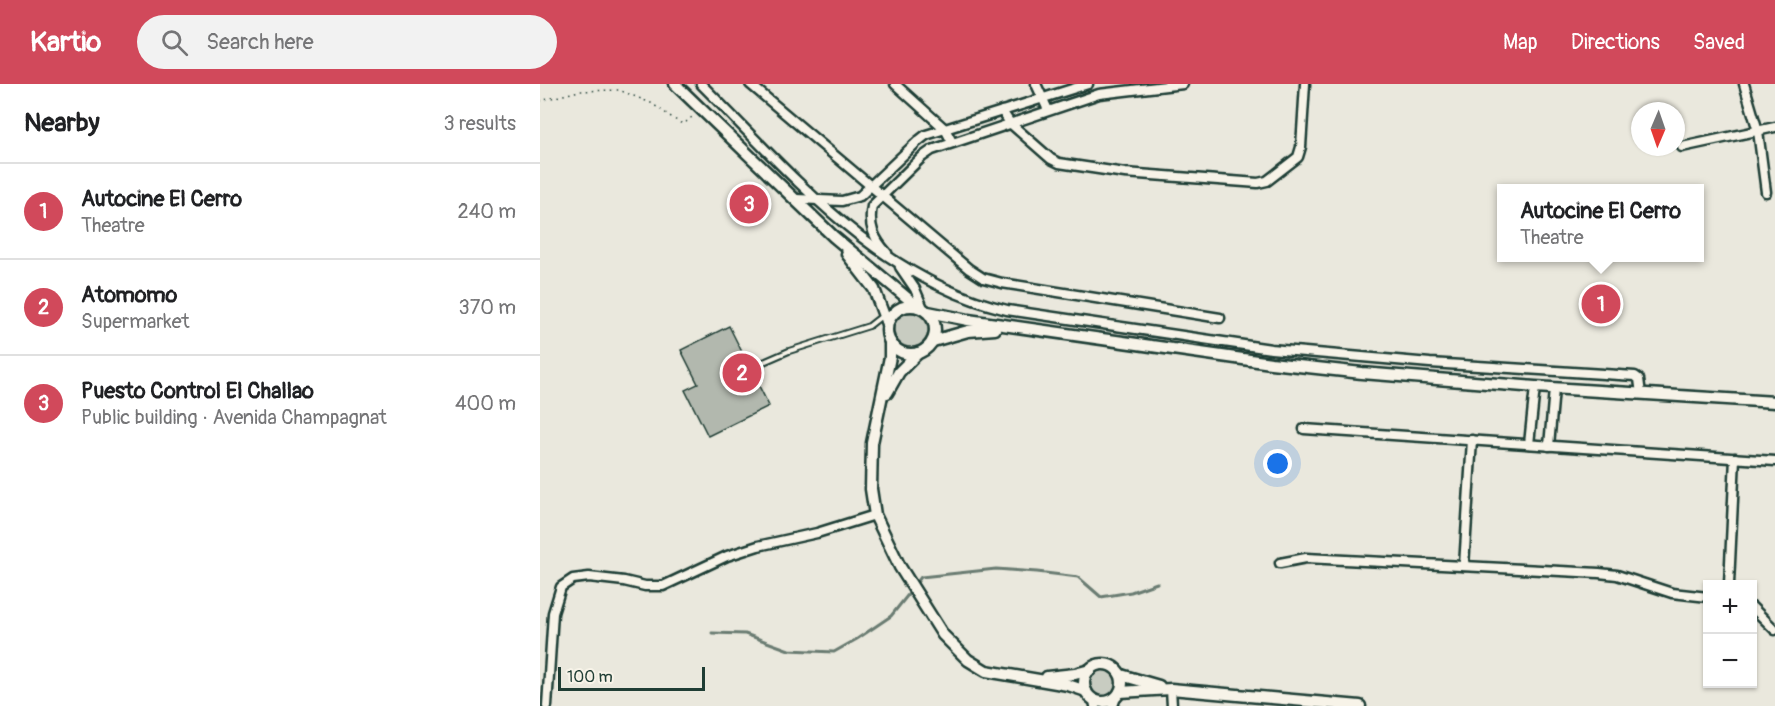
<!DOCTYPE html>
<html lang="en">
<head>
<meta charset="utf-8">
<style>
  :root { --surface:#fff; --page:#f2f2f2; --text:#202124; --muted:#757577; --line:#e0e0e0; --accent:#d1495b }
  body { margin:0; font-family:Pangolin,sans-serif; background:var(--page); color:var(--text) }
  .controls { position:absolute; right:18px; bottom:18px; display:grid; overflow:hidden; border-radius:0px; box-shadow:0 2px 4px #0004 }
  .controls button { width:54px; height:54px; display:grid; place-items:center; padding:0; border:0; border-bottom:2px solid var(--line); background:var(--surface); color:var(--text); font:30px sans-serif }
  .compass { position:absolute; left:1091px; top:18px; width:54px; height:54px; border-radius:50%; background:var(--surface); box-shadow:0 2px 4px #0004; rotate:182deg }
  .scale { position:absolute; left:18px; bottom:15px; width:147px; box-sizing:border-box; padding-left:6px; border:3px solid #1f3d34; border-top:0; font-size:16px; line-height:21px; white-space:nowrap; color:#1f3d34; -webkit-text-stroke:4px #f7f3e8; paint-order:stroke }
  .you { position:absolute; left:738px; top:380px; width:21px; height:21px; margin:-15px; border:4px solid #fff; border-radius:50%; background:#1a73e8; box-shadow:0 0 0 9px #1a73e833 }
  .badge { display:grid; place-items:center; width:39px; height:39px; border-radius:50%; background:var(--accent); color:#fff; font-size:20px; font-weight:700 }
  .pin { position:absolute; translate:-50% -50%; border:3px solid #fff; box-shadow:0 2px 6px #0006 }
  .popup { position:absolute; left:957px; top:100px; width:207px; height:78px; box-sizing:border-box; display:grid; place-content:center; border-radius:0px; background:var(--surface); filter:drop-shadow(0 2px 4px #0005); font-size:20px; white-space:nowrap; color:var(--muted) }
  .popup b { font-size:22px; color:var(--text) }
  .popup::after { content:''; position:absolute; left:50%; top:100%; margin-left:-12px; border:12px solid transparent; border-top-color:var(--surface) }
  .list { margin:0; padding:0; list-style:none }
  h2 { display:flex; justify-content:space-between; align-items:center; height:78px; margin:0; padding:0 24px; font-size:26px }
  h2 small { font-size:20px; font-weight:400; color:var(--muted) }
  .list li { display:grid; grid-template-columns:39px 1fr auto; gap:18px; align-items:center; box-sizing:border-box; height:96px; padding:0 24px; border-top:2px solid var(--line) }
  .list b { display:block; font-size:22px; white-space:nowrap }
  .list p { margin:0; font-size:20px; white-space:nowrap; color:var(--muted) }
  .list em { font-size:20px; font-style:normal; color:var(--muted) }
  .icon { flex:none; width:33px; height:33px; fill:none; stroke:currentColor; stroke-width:2; stroke-linecap:round; stroke-linejoin:round }
  .map { position:relative; flex:none; width:1235px; height:622px; overflow:hidden }
  header { display:flex; align-items:center; gap:36px; box-sizing:border-box; height:84px; padding:0 30px; background:var(--accent); color:#fff }
  header strong { font-size:28px }
  nav { display:flex; gap:33px; margin-inline-start:auto; font-size:21px }
  .search { width:420px; height:54px; background:var(--page); display:flex; align-items:center; gap:15px; box-sizing:border-box; padding:0 21px; border-radius:33px; color:var(--muted); font-size:22px }
  main { display:flex }
  aside { flex:1; background:var(--surface) }
  .map>svg:first-child { display:block }
  .green { fill:#c8ccc1; stroke:#74847a; stroke-width:1.5 }
  .lines { fill:none; stroke-linecap:round; stroke-linejoin:round }
  .stream { stroke:#6a7c72; stroke-width:3 }
  .building { fill:#b2b8ae; stroke:#1f3d34; stroke-width:1.5 }
  .service-casing { stroke:#1f3d34; stroke-width:8 }
  .minor-casing { stroke:#1f3d34; stroke-width:13 }
  .tertiary-casing { stroke:#1f3d34; stroke-width:15 }
  .secondary-casing { stroke:#1f3d34; stroke-width:15 }
  .path { stroke:#1f3d34; stroke-width:1.5; stroke-dasharray:1.5 4.5; stroke-linecap:butt }
  .service { stroke:#f7f3e8; stroke-width:4 }
  .minor { stroke:#f7f3e8; stroke-width:8 }
  .tertiary { stroke:#f7f3e8; stroke-width:10 }
  .secondary { stroke:#f7f3e8; stroke-width:10 }
</style>
</head>
<body>
<header>
<strong>Kartio</strong>
<div class="search"><svg class="icon" aria-label="search" viewBox="0 0 24 24"><circle cx="10" cy="10" r="6"/><path d="M15 15l6 6"/></svg>Search here</div>
<nav><a>Map</a><a>Directions</a><a>Saved</a></nav>
</header>
<main>
<aside>
<h2>Nearby<small>3 results</small></h2>
<ul class="list">
<li><span class="badge">1</span><div><b>Autocine El Cerro</b><p>Theatre</p></div><em>240 m</em></li>
<li><span class="badge">2</span><div><b>Atomomo</b><p>Supermarket</p></div><em>370 m</em></li>
<li><span class="badge">3</span><div><b>Puesto Control El Challao</b><p>Public building · Avenida Champagnat</p></div><em>400 m</em></li>
</ul>
</aside>
<div class="map">
<svg width="1235" height="622" viewBox="0 0 1235 622">
  <rect width="100%" height="100%" fill="#eae8dd"/>
  <filter id="ink" filterUnits="userSpaceOnUse"><feTurbulence type="fractalNoise" baseFrequency=".0167" numOctaves="2"/><feDisplacementMap in="SourceGraphic" scale="12" xChannelSelector="R" yChannelSelector="G"/><feConvolveMatrix kernelMatrix="1 2 1 2 8 2 1 2 1" color-interpolation-filters="sRGB"/></filter>
  <g filter="url(#ink)">
    <g class="green">
      <circle cx="371" cy="246" r="17"/>
      <circle cx="563" cy="599" r="16"/>
    </g>
    <g class="lines">
      <g class="stream">
        <path d="M375,501L381,493L456,485L497,488L538,493L561,513L591,508L617,499"/>
        <path d="M172,549L205,550L249,566L294,568L317,555L351,532L371,507"/>
      </g>
    </g>
    <path class="building" d="M189,242L229,322L168,352L145,306L158,300L141,266Z"/>
    <g class="lines">
      <defs>
        <path id="service" d="M219,280L249,267L329,242L343,231"/>
        <g id="minor">
          <path d="M161,0C251,90 337,195 467,226L731,265L890,279L1095,292L1099,295L1101,310"/>
          <path d="M210,0L429,185L443,194L462,199L680,234"/>
          <path d="M355,0L405,45L412,58"/>
          <path d="M496,0L508,26"/>
          <path d="M1204,0L1218,47L1226,108"/>
          <path d="M462,27L470,39L511,75L519,79L585,89L718,99L727,97L758,73L761,63L765,0"/>
          <path d="M1142,63L1235,43"/>
          <path d="M256,115L302,117L320,112L377,58L386,51L548,0"/>
          <path d="M347,169C334,155 328,142 332,122L382,73L392,66L559,10L643,0"/>
          <path d="M360,183L375,205L383,224"/>
          <path d="M764,345L1235,377"/>
          <path d="M989,360L995,303"/>
          <path d="M1009,362L1014,305"/>
          <path d="M740,479L766,474L1059,489L1077,491L1132,509L1168,513"/>
          <path d="M924,482L932,356"/>
          <path d="M1189,500L1195,374"/>
          <path d="M1212,523L1235,546"/>
          <path d="M631,605L632,622"/>
          <path d="M554,616L555,622"/>
          <path d="M7,622L13,529L21,503L33,495L49,493L84,497L105,502H123L187,472L218,462L277,449L335,431"/>
          <path d="M573,622L576,613"/>
        </g>
        <g id="tertiary">
          <path d="M350,258V273L332,359L331,405L335,431L360,483L403,551L428,576L446,587L528,601L546,607"/>
          <path d="M347,309L359,288L378,269"/>
          <circle cx="563" cy="599" r="19"/>
          <path d="M581,591L619,602"/>
          <path d="M507,593L535,590L550,586"/>
          <path d="M580,608L631,605L820,622"/>
        </g>
        <g id="secondary">
          <path d="M135,0L294,153L378,223"/>
          <path d="M307,170L334,205L347,240"/>
          <circle cx="371" cy="246" r="24"/>
          <path d="M388,228L428,236L731,279L822,289L995,303L1235,318"/>
          <path d="M393,257L428,247L455,245"/>
        </g>
      </defs>
      <use href="#service" class="service-casing"/>
      <use href="#minor" class="minor-casing"/>
      <use href="#tertiary" class="tertiary-casing"/>
      <use href="#secondary" class="secondary-casing"/>
      <path class="path" d="M0,17L39,7L79,6L111,19L140,39L146,38L152,33"/>
      <use href="#service" class="service"/>
      <use href="#minor" class="minor"/>
      <use href="#tertiary" class="tertiary"/>
      <use href="#secondary" class="secondary"/>
    </g>
  </g>
</svg>
<div class="controls">
<button>+</button>
<button>−</button>
</div>
<svg class="compass" viewBox="-18 -18 36 36"><path d="M0-13l5 13h-10z" fill="#e53935"/><path d="M0 13l5-13h-10z" fill="#757577"/></svg>
<div class="scale">100 m</div>
<div class="you"></div>
<div class="pin badge" style="left:1061px;top:220px">1</div>
<div class="popup"><b>Autocine El Cerro</b>Theatre</div>
<div class="pin badge" style="left:202px;top:289px">2</div>
<div class="pin badge" style="left:209px;top:120px">3</div>
</div>
</main>
</body>
</html>
